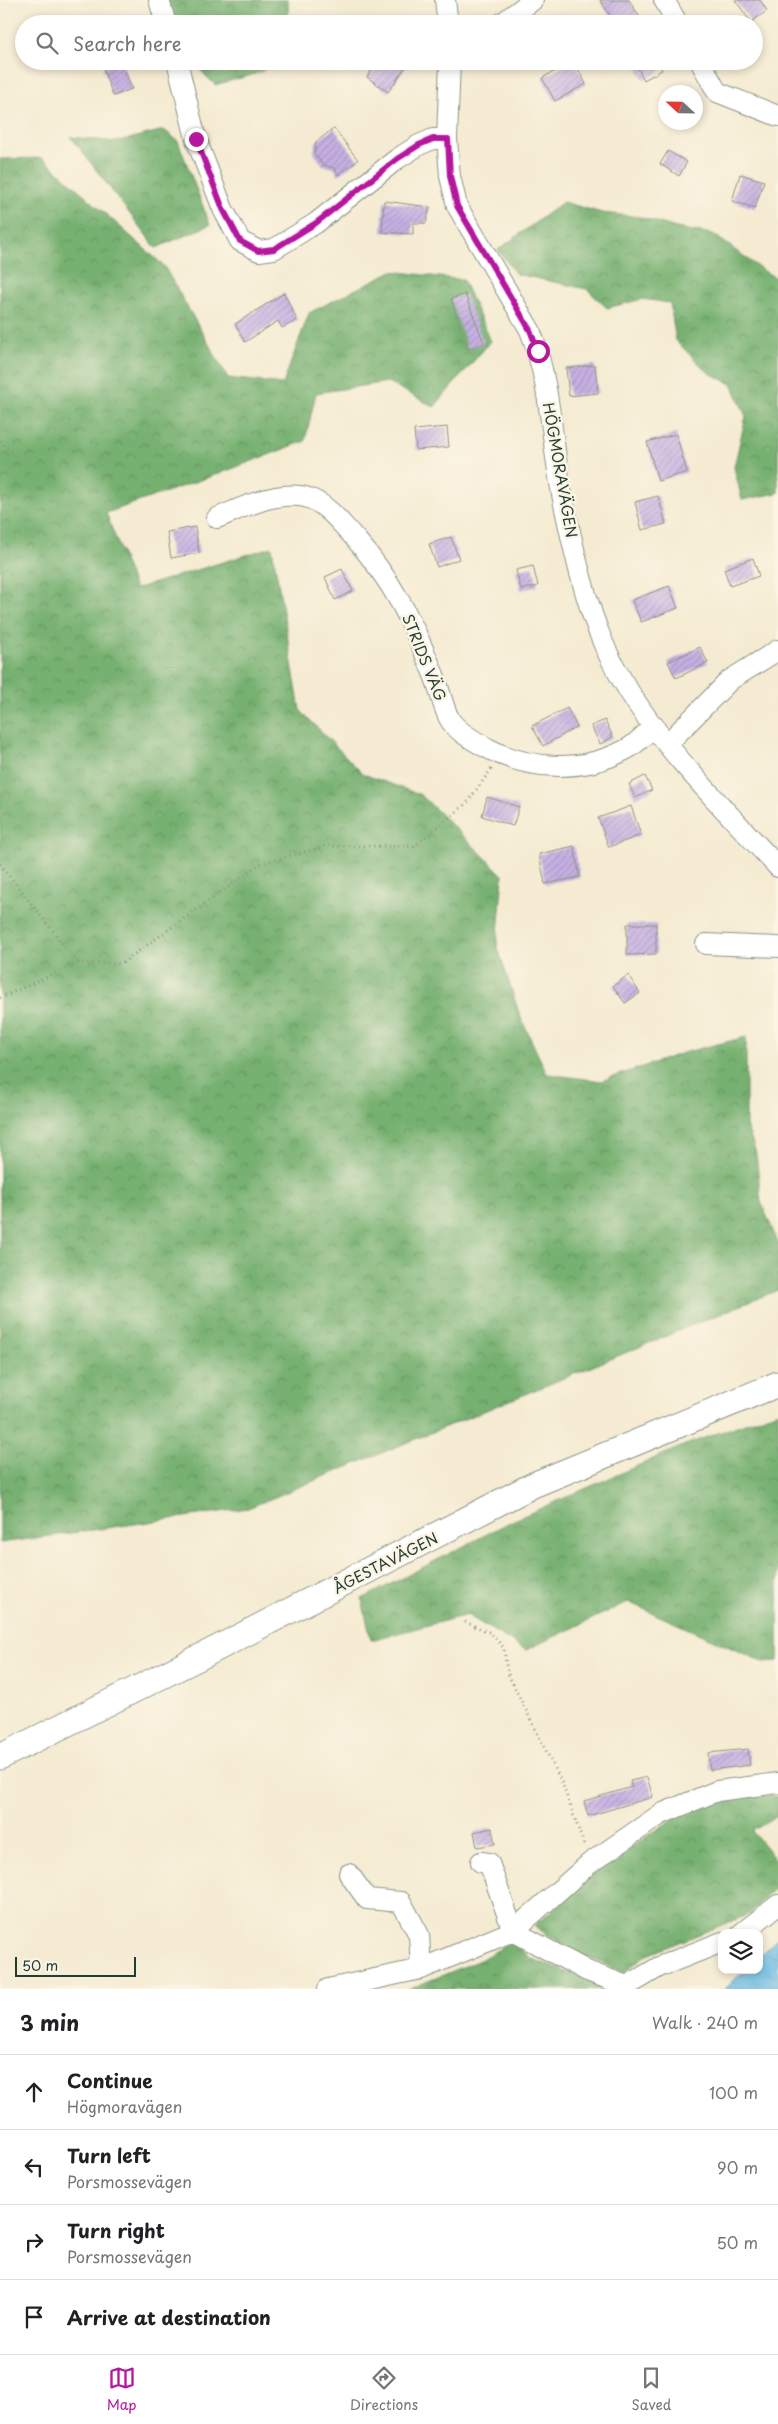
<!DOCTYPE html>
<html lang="en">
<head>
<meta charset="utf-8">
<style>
  :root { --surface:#fff; --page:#f2f2f2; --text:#202124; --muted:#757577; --line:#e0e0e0; --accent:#b5179e }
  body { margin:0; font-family:"Playpen Sans",sans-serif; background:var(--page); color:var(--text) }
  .controls { position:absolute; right:15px; bottom:15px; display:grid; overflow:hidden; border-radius:10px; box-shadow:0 2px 8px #0003 }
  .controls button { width:45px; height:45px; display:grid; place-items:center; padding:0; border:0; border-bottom:1px solid var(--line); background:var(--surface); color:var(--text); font:25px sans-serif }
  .compass { position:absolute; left:658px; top:85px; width:45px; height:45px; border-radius:50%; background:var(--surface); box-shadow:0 2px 8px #0003; rotate:292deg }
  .scale { position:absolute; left:15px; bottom:12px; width:121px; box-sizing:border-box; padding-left:5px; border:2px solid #1f3d34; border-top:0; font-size:14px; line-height:18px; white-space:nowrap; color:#1f3d34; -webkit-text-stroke:4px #fcf5e5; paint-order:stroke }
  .stop { position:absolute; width:15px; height:15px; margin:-11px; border:4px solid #b5179e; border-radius:50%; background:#fff }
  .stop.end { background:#b5179e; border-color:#fff; box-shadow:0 1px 5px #0008 }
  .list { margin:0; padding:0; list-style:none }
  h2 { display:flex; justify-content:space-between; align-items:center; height:65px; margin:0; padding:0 20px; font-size:21px }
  h2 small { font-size:16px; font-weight:400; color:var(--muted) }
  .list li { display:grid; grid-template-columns:32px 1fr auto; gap:15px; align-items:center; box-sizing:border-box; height:75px; padding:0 20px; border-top:1px solid var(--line) }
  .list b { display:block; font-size:19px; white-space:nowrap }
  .list p { margin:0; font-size:16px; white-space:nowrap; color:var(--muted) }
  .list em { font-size:16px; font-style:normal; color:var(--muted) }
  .icon { flex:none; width:28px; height:28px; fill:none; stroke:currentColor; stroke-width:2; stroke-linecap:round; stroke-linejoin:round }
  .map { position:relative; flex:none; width:778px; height:1989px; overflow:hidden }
  .search { position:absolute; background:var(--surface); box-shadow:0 2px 8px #0003; left:15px; right:15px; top:15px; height:55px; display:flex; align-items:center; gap:12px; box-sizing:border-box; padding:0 18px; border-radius:28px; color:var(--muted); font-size:19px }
  .sheet { height:365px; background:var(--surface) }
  nav { display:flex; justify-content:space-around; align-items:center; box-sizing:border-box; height:70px; border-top:1px solid var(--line); background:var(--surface); font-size:14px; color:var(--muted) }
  nav a { display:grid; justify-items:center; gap:2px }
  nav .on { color:var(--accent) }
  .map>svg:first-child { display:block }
  .forest { fill:url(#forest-crowns); stroke:#4b7752 }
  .water { fill:url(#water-ripples); stroke:#447c8c }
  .building { fill:url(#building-hatch) }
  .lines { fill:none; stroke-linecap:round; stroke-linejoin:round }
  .minor-casing { stroke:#8a9483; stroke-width:22 }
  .major-casing { stroke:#8a9483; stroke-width:27 }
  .path { stroke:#8a9483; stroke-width:3; stroke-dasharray:1 4; stroke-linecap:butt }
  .minor { stroke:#fff; stroke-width:20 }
  .major { stroke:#fff; stroke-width:25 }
  .route { stroke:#b5179e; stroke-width:6 }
  .labels { text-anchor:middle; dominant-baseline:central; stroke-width:5; stroke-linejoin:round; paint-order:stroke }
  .street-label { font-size:15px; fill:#1f3d34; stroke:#fcf5e5 }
</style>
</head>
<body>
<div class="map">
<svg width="778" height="1989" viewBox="0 0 778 1989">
  <defs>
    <pattern id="forest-crowns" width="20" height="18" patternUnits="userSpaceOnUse" patternTransform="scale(1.25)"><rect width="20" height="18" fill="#77b171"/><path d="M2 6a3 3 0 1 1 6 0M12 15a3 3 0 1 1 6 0" fill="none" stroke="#61915e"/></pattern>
    <pattern id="water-ripples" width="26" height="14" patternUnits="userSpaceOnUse" patternTransform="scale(1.25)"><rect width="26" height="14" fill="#6abbe5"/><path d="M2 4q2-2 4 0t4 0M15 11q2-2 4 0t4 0" fill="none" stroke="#5799ba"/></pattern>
    <pattern id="building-hatch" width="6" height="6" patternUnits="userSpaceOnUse" patternTransform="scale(1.25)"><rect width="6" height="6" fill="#c8b1e4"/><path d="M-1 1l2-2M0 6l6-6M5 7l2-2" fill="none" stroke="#a291ba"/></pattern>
  </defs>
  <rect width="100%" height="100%" fill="#fcf5e5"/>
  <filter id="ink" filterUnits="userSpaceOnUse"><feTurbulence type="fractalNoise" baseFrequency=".02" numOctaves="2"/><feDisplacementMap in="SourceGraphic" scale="10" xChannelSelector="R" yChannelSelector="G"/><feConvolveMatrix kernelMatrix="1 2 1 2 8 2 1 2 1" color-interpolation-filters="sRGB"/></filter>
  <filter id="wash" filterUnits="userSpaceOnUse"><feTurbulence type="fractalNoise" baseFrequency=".0096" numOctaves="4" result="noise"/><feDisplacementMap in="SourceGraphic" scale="20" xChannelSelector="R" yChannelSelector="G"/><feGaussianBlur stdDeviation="1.12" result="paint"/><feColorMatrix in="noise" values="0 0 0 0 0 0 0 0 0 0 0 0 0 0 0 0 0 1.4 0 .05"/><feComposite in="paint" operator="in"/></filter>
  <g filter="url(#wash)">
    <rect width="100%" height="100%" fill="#f5ebd2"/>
    <g class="forest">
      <path d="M163,0H288L289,24H174Z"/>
      <path d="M191,61H273L262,72L215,85Z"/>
      <path d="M164,130L178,141L210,225L156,248L71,137L116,142Z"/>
      <path d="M43,158L164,266L228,378L283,384L309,313L392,271L463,280L491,341L434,407L388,382L316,393L305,441L226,471L106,513L135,589L272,547L300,710L363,774L421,795L503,875L497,945L520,1016L547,1074L601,1081L686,1052L746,1037V1125L756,1153L761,1202L778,1243V1290L248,1508L0,1543V159Z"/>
      <path d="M563,202L602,213L640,217L676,228L713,234L767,273L778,279V493L742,500L734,467L746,416L732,384L709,373L676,341L670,303L642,299L607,308L587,289L516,274L498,250Z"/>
      <path d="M778,1411V1661L763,1662L628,1602L526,1650L467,1615L371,1640L362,1599L514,1520L685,1445Z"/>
      <path d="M736,1793L778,1797V1816L752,1831L778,1862V1885L749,1914L643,1957L624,1973L573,1951L534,1926L600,1868L677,1816Z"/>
      <path d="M513,1941L530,1958L611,1989H409L480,1960Z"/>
    </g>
    <path class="water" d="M778,1938V1989H725L745,1970H759V1956Z"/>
    <g id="blocks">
      <g class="building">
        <path d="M600,0H629L639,16L627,24H615Z"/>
        <path d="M735,0H760L767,11L751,22Z"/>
        <path d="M121,61L132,89L113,96L103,68Z"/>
        <path d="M378,61H410L388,92L367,77Z"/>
        <path d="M574,61L586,84L555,101L542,78Z"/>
        <path d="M634,61H657L662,70L644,80Z"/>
        <path d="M334,128L358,160L339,175L334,168L323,165L314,153L316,142Z"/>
        <path d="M668,151L687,162L679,176L660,164Z"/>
        <path d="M740,174L764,181L755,208L732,201Z"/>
        <path d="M384,201L430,207L426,223H413V234L382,232Z"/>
        <path d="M284,293L297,320L282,328L278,321L245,342L235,324Z"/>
        <path d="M465,294L484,343L468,349L451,299Z"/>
        <path d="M595,365L598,393L569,396L566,368Z"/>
        <path d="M447,427L449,447L416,450L414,430Z"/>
        <path d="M676,434L687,472L658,481L647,442Z"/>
        <path d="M658,496L666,524L642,530L635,502Z"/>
        <path d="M195,527L199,553L171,558L167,532Z"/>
        <path d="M451,537L459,559L437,567L429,544Z"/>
        <path d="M753,558L759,576L730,586L724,569Z"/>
        <path d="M533,566L538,586L521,590L516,570Z"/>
        <path d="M342,569L353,591L335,600L325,577Z"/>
        <path d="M669,586L678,608L641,622L632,600Z"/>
        <path d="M700,647L708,663L676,678L668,662Z"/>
        <path d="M567,708L577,727L543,746L532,726Z"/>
        <path d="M605,720L613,737L600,744L591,726Z"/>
        <path d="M645,776L652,790L635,798L629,784Z"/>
        <path d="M487,797L519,807L513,826L482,816Z"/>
        <path d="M631,806L641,835L609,847L598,818Z"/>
        <path d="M574,846L580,877L545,884L539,854Z"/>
        <path d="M627,924H656V954L627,955Z"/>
        <path d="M628,975L640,993L625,1003L613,986Z"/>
        <path d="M748,1749L750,1765L710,1770L708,1753Z"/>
        <path d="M647,1777L653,1797L588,1816L584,1801L632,1787L630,1781Z"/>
        <path d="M492,1828L495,1844L477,1847L474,1832Z"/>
      </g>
    </g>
  </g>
  <g filter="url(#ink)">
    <use href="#blocks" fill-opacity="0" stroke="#8a9483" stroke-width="1"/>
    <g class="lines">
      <defs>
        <g id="minor">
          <path d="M159,0L166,24"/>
          <path d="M445,0L448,24"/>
          <path d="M664,0L678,24"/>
          <path d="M501,24L533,0"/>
          <path d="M177,61L196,139L223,209L240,241L259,251L274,249L316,223L397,159L419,145L433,139H447"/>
          <path d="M450,61L447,139L450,176L457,206L530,330C552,386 551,446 564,504C574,551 585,601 604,645C641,728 717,801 778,867"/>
          <path d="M700,61L717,92L778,116"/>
          <path d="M217,518C242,508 283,487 311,499C328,506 340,522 353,536C393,581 411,619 434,675C440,689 442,705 449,718C455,731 475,741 487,748C529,770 582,773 625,750C636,745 645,734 654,726"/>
          <path d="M668,743L730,680L778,650"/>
          <path d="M706,944L778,947"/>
          <path d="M481,1862L489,1863L513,1931L587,1971L627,1986L659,1967L722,1942"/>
          <path d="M349,1874L367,1899L401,1902L419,1935L421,1969"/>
          <path d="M742,1933L778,1905"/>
          <path d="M328,1989L421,1969L513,1931L590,1863L661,1814L717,1791L778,1783"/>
        </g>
        <path id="major" d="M0,1757L208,1653L533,1485L778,1384"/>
      </defs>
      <use href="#minor" class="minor-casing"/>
      <use href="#major" class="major-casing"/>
      <g class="path">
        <path d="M0,441L17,458"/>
        <path d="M0,864L78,963"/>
        <path d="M0,998L78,963H122L260,864L326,846H414L467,803L492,768"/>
        <path d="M465,1622L491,1633L504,1648L507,1672L562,1783L585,1847"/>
      </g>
      <use href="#minor" class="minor"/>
      <use href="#major" class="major"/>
    </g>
  </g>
  <g class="lines" filter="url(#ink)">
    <path class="route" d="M196,139L223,209L240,241L258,251L274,249L316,223L397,159L419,145L433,139H448L450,176L457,206L530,330L538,351"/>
  </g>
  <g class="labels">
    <g class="street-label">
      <text transform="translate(561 470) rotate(80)">HÖGMORAVÄGEN</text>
      <text transform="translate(425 657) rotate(68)">STRIDS VÄG</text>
      <text transform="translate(385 1562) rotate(-27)">ÅGESTAVÄGEN</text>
    </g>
  </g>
</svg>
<div class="controls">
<button><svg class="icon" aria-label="layers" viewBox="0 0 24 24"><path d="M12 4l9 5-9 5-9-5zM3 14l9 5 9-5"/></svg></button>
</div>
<svg class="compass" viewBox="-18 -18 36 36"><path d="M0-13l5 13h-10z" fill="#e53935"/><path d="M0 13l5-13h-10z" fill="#757577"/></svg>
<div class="scale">50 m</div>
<div class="stop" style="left:538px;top:351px"></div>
<div class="stop end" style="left:196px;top:139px"></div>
<div class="search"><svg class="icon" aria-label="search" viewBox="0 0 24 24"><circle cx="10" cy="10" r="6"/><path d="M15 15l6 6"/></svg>Search here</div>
</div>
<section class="sheet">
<h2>3 min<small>Walk · 240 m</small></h2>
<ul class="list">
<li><svg class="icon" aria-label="ahead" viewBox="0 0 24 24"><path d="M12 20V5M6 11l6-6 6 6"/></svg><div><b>Continue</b><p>Högmoravägen</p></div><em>100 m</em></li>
<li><svg class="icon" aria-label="left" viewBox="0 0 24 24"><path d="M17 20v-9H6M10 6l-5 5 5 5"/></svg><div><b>Turn left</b><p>Porsmossevägen</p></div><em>90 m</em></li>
<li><svg class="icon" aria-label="right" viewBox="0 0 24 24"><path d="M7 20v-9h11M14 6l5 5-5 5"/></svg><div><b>Turn right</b><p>Porsmossevägen</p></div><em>50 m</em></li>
<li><svg class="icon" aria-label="arrive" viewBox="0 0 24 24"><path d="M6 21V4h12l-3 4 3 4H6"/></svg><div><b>Arrive at destination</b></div></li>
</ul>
</section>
<nav>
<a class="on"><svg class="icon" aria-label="map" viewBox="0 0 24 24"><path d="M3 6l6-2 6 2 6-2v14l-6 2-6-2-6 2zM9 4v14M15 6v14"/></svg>Map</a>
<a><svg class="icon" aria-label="directions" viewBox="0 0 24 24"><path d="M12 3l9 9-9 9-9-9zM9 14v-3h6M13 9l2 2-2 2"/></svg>Directions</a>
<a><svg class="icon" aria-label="saved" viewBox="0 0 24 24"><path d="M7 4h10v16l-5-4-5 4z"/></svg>Saved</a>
</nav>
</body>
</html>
